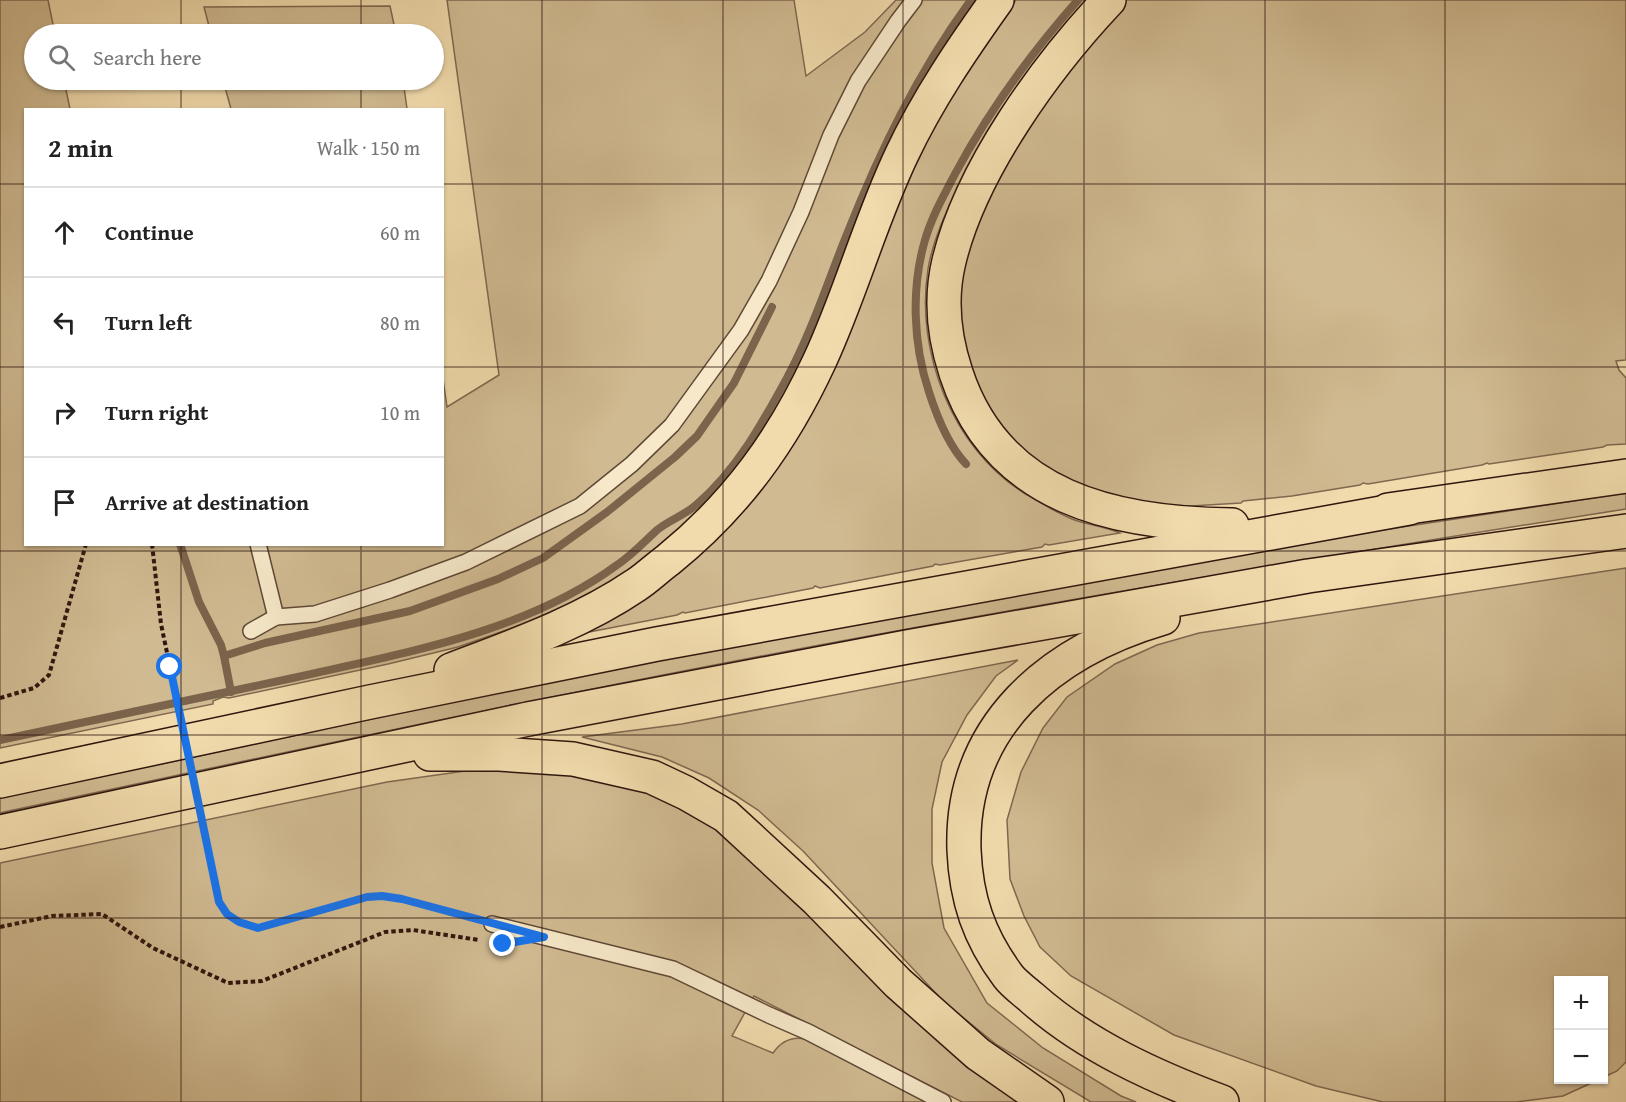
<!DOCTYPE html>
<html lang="en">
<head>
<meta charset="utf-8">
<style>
  :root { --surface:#fff; --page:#f2f2f2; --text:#222; --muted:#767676; --line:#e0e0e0 }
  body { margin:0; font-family:"Gentium Book Plus",serif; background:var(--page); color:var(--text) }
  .controls { position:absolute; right:18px; bottom:18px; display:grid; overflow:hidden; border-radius:0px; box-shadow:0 2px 4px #0004 }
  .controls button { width:54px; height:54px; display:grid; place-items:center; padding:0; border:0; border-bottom:2px solid var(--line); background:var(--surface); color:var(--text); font:30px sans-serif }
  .stop { position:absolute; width:18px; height:18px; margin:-14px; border:4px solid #1a73e8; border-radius:50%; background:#fff }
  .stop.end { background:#1a73e8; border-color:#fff; box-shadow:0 2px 6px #0008 }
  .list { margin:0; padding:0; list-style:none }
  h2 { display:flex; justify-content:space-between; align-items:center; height:78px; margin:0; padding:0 24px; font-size:26px }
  h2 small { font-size:20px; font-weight:400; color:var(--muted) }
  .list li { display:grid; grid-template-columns:39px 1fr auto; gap:18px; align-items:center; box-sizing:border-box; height:90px; padding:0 24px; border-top:2px solid var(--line) }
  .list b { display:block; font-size:22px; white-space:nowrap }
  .list em { font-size:20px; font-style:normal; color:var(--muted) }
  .icon { flex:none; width:33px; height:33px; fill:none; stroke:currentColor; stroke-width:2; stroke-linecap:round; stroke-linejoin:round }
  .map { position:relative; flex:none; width:1626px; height:1102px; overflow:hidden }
  .search { position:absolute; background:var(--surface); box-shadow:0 2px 4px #0004; left:24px; top:24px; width:420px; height:66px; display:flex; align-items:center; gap:15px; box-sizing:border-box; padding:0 21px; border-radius:33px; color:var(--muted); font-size:22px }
  .panel { position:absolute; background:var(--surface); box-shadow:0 2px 4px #0004; left:24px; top:108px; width:420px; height:438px; border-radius:0px }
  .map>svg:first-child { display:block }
  .green { fill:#d0ba91; stroke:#7f6850; stroke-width:1.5 }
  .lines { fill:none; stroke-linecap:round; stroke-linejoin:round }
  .stream { stroke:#7b644c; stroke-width:8 }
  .service-casing { stroke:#5f4836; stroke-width:18 }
  .trunk-casing { stroke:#2e170e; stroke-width:36 }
  .path { stroke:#2e170e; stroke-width:4; stroke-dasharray:4.5 3; stroke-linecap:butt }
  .service { stroke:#f6e8c9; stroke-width:15 }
  .trunk { stroke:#f1dbac; stroke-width:33 }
  .path-bridge { stroke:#2e170e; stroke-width:4; stroke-dasharray:4.5 3; stroke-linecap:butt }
  .route { stroke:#1a73e8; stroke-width:8 }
  .grid { fill:none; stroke:#2e170e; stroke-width:1.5; stroke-opacity:0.55 }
</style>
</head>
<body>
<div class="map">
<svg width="1626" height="1102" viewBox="0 0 1626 1102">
  <rect width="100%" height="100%" fill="#f1dbac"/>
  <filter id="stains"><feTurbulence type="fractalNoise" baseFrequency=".00333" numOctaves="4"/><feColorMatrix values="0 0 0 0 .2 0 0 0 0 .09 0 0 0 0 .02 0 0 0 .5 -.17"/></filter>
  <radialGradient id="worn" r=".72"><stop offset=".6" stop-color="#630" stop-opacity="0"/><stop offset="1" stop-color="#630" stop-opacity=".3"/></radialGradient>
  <g class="green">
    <path d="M0,0H48L55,34H34V80H64L70,109L26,110V544H442L443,379L447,407L499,375L447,0H794L806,76L865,32L896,0H977L937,57L919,88L815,333L810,338L811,341L800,366L759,440L755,441L754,447L715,496L650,556L620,577L561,608L524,624L458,647L388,664L229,698L223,697L213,701V704L0,748Z"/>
    <path d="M1016,0H1088L960,184C946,212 933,239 928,269C915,351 952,448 1024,493C1039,502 1055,512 1072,519C1087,525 1105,526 1120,533L1049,545L1045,544L1042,547L940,565L935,564L933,566L820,588L815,586L813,588L685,613L683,612L677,615L579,634L707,545L885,229H889C896,199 914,169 927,141C951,92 983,44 1016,0Z"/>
    <path d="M1125,0H1626V360L1616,361L1619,370L1626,378V444L1607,445L1603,447L1489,464L1487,463L1482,465L1368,484L1363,483L1360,485L1292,496L1243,501L1241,503L1174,507L1092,493L1023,453L975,391L956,321L961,260L1015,140Z"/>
    <path d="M390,6L396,34H211L204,7Z"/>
    <path d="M223,80H403L407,109H231Z"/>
    <path d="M1626,493V509C1366,550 1106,592 847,640C564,692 282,753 0,813V798L636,663L1376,531Z"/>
    <path d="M1626,568V1062L1617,1071L1604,1077V980H1558V1080H1598L1563,1096L1516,1102H1383L1316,1086L1174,1035L1071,976L1040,947L1024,916L1010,879L1007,820L1021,772L1043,728L1067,697L1115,664L1157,645L1199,633Z"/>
    <path d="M1018,660L996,676L967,715L942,762L932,809V863L944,928L987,1003L1043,1048L1121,1096L1136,1102H1091L997,1045L945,1003L803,851L758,810L709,778L662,757L582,737L682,724Z"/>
    <path d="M512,769L562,771L644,791L673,804L675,806C695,810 715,828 732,840L1026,1102H962L754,996L732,1036L773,1053C781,1041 792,1036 806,1039L929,1102H0V863L387,782L465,771Z"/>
  </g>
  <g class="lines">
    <g class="stream">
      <path d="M966,464C948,445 937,417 929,392C913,344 911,288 925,240C932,216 944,195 955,174C989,111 1031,53 1078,0"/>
      <path d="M180,544L199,602L221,645L224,656"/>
      <path d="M231,692L224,656L265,643L410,611L498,579L543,558L607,512L675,457L697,436L734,383L772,307"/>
      <path d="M0,740C98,719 195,699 293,678C403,653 524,633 617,565C632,555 644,542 657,530C669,520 685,515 696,505C737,470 763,422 788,376C812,331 828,281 847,234C880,151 918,72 971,0"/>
    </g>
    <defs>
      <g id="service">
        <path d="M258,544L276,617L315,614L390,590L466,562L580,506L632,464L672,425L741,330L769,281L801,212L831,135L858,81L898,21L914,0"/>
        <path d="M251,631L276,617"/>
        <path d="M492,924L673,969L769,1015L808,1032L943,1102"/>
      </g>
      <g id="trunk">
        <path d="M1109,0C1045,68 971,170 949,261C940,298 944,337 956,373C997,499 1116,524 1232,525"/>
        <path d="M1388,510L1626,476"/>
        <path d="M1163,618C1051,651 960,725 964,850C966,899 979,937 1008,976C1014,984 1024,991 1032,998C1086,1046 1155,1077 1222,1102"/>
        <path d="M451,670C514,646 580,623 636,585C647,578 657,568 668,560C737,504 783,440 820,360C851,293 870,221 902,154C928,99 962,49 997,0"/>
        <path d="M430,754H499L573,759L652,777L686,793L726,816L817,900L898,983L978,1054L1047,1102"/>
        <path d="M0,781L370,702L657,644L1409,508"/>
        <path d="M0,832L528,719L907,647L1308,576L1626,531"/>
      </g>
    </defs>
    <use href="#service" class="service-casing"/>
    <use href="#trunk" class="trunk-casing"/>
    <g class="path">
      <path d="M152,544L161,624L170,667"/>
      <path d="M0,698L34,688L49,675L86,544"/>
      <path d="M211,861L219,902L227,913L239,922L258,928L367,897C402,895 438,909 472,919"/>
      <path d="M0,927L52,916L102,914L153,948L228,983L262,981L385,932L413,930L479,940"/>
    </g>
    <use href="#service" class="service"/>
    <use href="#trunk" class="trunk"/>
    <path class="path-bridge" d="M170,667L211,861"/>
  </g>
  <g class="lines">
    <path class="route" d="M170,667L219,902L227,914L239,922L258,928L367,897L382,896L402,899L544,937L503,944"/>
  </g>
  <path class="grid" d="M181,0V34M361,0V34M542,0V1102M723,0V1102M903,0V1102M1084,0V1102M1265,0V1102M1445,0V1102M181,80V110M361,80V110M0,184H26M442,184H1626M0,367H26M442,367H1626M181,544V1102M361,544V1102M0,551H1626M0,735H1626M0,918H1626"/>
  <rect width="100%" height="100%" filter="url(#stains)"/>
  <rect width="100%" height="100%" fill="url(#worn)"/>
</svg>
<div class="controls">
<button>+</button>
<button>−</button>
</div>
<div class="stop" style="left:170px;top:667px"></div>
<div class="stop end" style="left:503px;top:944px"></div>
<div class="search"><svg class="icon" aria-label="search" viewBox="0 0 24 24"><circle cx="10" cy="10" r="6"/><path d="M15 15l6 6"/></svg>Search here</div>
<section class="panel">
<h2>2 min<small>Walk · 150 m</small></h2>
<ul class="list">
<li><svg class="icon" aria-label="ahead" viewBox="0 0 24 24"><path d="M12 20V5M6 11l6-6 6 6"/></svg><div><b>Continue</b></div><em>60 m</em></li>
<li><svg class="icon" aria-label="left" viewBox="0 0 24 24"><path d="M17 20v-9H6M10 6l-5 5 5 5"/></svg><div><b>Turn left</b></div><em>80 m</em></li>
<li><svg class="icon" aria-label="right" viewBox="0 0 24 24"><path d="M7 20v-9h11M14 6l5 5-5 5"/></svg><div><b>Turn right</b></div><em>10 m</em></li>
<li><svg class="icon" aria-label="arrive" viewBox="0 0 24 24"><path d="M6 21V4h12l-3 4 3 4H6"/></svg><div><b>Arrive at destination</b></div></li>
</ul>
</section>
</div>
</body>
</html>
